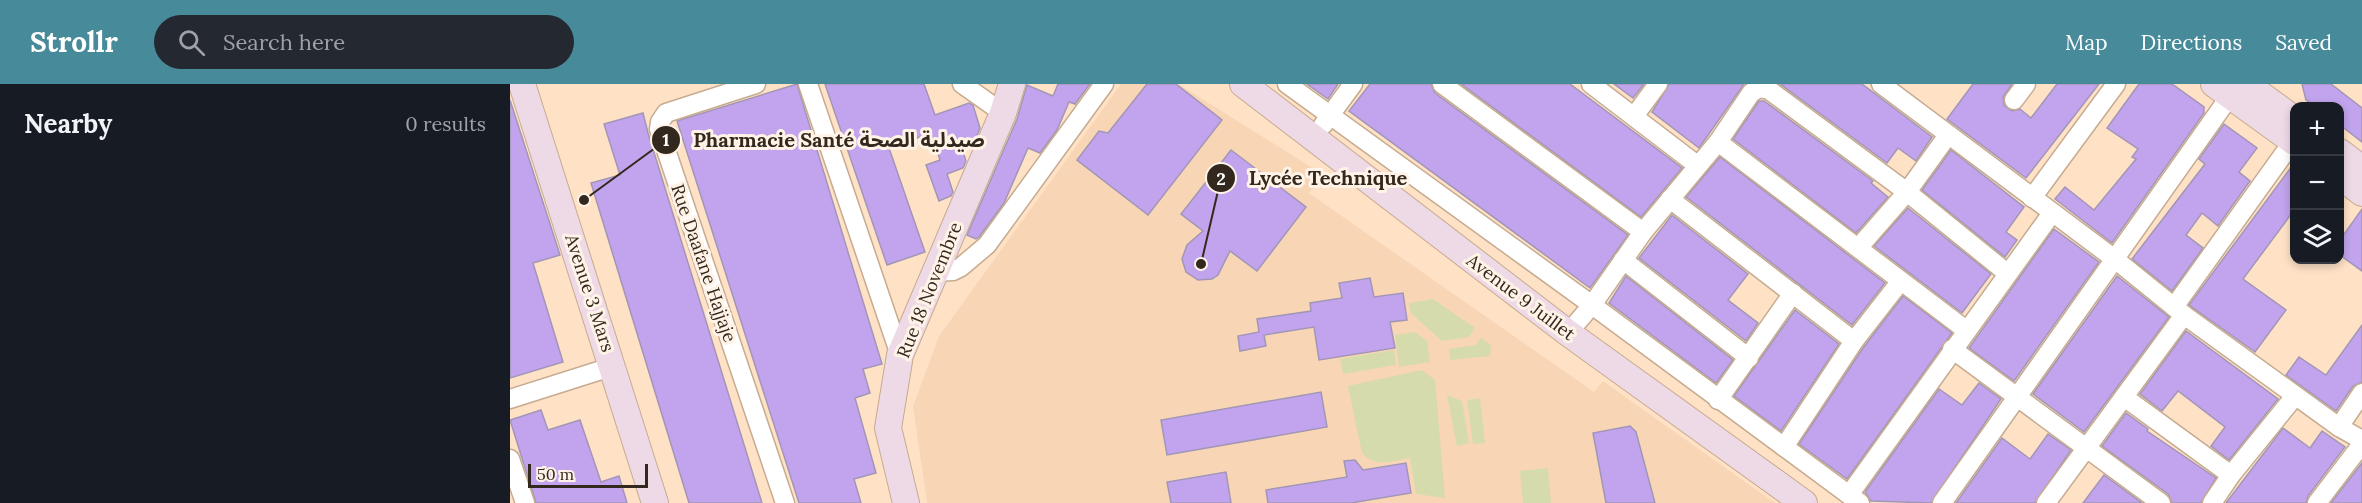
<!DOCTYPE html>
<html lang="en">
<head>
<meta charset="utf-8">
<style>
  :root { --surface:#171b24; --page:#242831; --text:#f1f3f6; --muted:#9ea1a6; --line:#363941; --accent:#478a9a }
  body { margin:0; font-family:Lora,"Noto Sans Arabic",serif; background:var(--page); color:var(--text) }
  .controls { position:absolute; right:18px; top:18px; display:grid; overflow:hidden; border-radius:12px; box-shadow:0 3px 9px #0003 }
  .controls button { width:54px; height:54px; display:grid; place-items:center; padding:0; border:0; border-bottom:2px solid var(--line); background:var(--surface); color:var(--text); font:30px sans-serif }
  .scale { position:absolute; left:18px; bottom:15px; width:120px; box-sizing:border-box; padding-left:6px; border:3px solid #33281d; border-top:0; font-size:16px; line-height:21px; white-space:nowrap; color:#33281d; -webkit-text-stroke:4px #fff3e8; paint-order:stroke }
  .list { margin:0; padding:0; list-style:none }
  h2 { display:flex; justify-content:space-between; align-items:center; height:78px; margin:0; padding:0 24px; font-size:26px }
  h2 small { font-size:20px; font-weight:400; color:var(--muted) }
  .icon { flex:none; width:33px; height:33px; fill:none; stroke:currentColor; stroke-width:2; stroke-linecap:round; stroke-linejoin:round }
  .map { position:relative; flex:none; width:1852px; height:419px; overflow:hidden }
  header { display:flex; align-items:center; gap:36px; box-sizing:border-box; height:84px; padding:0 30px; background:var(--accent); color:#fff }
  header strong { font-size:28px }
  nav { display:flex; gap:33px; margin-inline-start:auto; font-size:21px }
  .search { width:420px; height:54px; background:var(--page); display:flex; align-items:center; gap:15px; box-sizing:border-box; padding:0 21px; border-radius:33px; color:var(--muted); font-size:22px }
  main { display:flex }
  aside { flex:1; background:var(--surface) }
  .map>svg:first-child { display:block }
  .built { fill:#f8d6b5 }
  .green { fill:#d6dbab }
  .building { fill:#c1a4ed; stroke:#a296b6; stroke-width:1.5 }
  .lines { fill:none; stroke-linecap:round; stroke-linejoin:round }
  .street-casing { stroke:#c6ab90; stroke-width:21 }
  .secondary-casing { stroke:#c6ab90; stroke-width:28 }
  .street { stroke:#fff; stroke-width:18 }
  .secondary { stroke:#eedae6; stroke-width:26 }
  .labels { text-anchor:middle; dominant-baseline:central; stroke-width:6; stroke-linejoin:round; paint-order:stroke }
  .street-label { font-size:18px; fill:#33281d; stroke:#fff3e8 }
  .leader { fill:none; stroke:#33281d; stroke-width:2 }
  .callout-dot { fill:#33281d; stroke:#fff3e8; stroke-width:2 }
  .mark-label { font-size:18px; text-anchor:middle; font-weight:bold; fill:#fff }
  .callout-label { font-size:20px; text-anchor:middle; font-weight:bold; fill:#33281d; stroke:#fff3e8; stroke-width:6; stroke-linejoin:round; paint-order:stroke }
</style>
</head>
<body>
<header>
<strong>Strollr</strong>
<div class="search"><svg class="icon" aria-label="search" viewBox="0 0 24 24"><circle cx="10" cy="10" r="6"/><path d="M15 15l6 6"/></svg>Search here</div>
<nav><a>Map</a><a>Directions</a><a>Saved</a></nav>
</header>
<main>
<aside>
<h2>Nearby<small>0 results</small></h2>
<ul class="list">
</ul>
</aside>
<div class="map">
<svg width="1852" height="419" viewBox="0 0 1852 419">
  <rect width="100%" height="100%" fill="#ffe2c6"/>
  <path class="built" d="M611,0H668L814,91L799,109L1084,308L1093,297L1265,419H417L403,322L429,252Z"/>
  <g class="green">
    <path d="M923,215L965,244L959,253L932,257L901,229L899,219Z"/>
    <path d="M905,248L917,257L920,278L889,283L885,251Z"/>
    <path d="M971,254L981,261L980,272L940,276L939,265L966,261Z"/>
    <path d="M884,266L886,281L833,290L830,275Z"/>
    <path d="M912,286L925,296L935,414L906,410L900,374C882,377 866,384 852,369L838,302Z"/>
    <path d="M937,311L952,317L959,359L947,362Z"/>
    <path d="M970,314L975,359L963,360L957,316Z"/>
    <path d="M1038,384L1041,419H1013L1010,387Z"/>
  </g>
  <g class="building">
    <path d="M287,0L372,280L353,285L360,309L345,314L366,389L344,395L351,419H289L167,37Z"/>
    <path d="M315,0H414L425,31L459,19L463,21L470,44L465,57L451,62L456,77L453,84L437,90L443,108L441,112L429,117L416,81L430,76L421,49L379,64L415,168L377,181Z"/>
    <path d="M548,0H580L565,20L559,18L547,46L530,69L518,64L494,119L469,153L466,155L457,151L507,35L517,1L543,12Z"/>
    <path d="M637,0H666L712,36L638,131L567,76L589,47L598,49Z"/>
    <path d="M797,0H828L818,15Z"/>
    <path d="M860,0H921L925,9L1118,151L1080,204L839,27Z"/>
    <path d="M951,0H1060L1172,84L1131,133Z"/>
    <path d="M1104,0H1134L1123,14Z"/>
    <path d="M1159,0H1234L1189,64L1142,28Z"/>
    <path d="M1270,0H1352L1422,53L1406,77L1388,64L1377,79Z"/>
    <path d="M1463,0H1502L1493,13L1494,21L1502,27L1510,25L1521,34L1547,0H1589L1516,94L1437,35Z"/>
    <path d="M1629,0H1662L1694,23V29L1602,159L1545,115L1555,103L1584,126L1626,75L1622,73L1628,65L1597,44Z"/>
    <path d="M1792,0H1821L1852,24V58L1830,41V22H1805L1796,16Z"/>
    <path d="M0,16L50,171L23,179L53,278L0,294Z"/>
    <path d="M1249,17H1254L1363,97L1361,99L1378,113L1346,149L1223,55Z"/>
    <path d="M133,29L138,49L252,419H179L81,99L110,91L94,40Z"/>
    <path d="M1714,40L1747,64L1729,88L1740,97L1708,142L1692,129L1676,151L1693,164L1662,207L1622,175L1695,80L1689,75Z"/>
    <path d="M721,66L796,123L747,187L720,167L708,191L702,195L688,196L676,188L672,175L677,161L693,147L671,130Z"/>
    <path d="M1441,66L1514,123L1496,148L1507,156L1495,173L1412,106Z"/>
    <path d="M1210,73L1375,199L1342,241L1176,113Z"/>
    <path d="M1785,78V125L1733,195L1776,226L1745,268L1679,221Z"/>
    <path d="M1398,124L1481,190L1452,229L1364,162Z"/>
    <path d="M1852,125V187L1830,171V156Z"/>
    <path d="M1162,131L1238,190L1218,216L1248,239L1236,257L1129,174Z"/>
    <path d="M1544,145L1589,178L1504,297L1459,264Z"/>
    <path d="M1116,192L1223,276L1206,299L1099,219Z"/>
    <path d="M1607,192L1659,233L1574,348L1523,310Z"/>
    <path d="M860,194L864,213L893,209L897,236L880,238L885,264L809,276L804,243L754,251L756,262L730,267L728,252L749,248L747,235L801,227L800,219L832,214L829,199Z"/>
    <path d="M1393,212L1442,249L1337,395L1289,360L1353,264Z"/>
    <path d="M1285,226L1329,260L1271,347L1224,312Z"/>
    <path d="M1852,241V298L1843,302L1826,327L1776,291L1789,273L1816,291Z"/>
    <path d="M1676,247L1768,315L1719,376L1701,362L1715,343L1668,307L1652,327L1630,310Z"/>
    <path d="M1469,299L1491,315L1421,419L1361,417L1355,408L1429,305L1452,321Z"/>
    <path d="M811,308L817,343L657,371L651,336Z"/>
    <path d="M31,326L38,346L70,336L91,398L109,392L117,419H26L0,336Z"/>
    <path d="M1616,329L1638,345L1637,347L1706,394L1691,419H1662L1658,410L1592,362Z"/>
    <path d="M1120,342L1126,348L1145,419H1096L1083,349Z"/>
    <path d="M1773,344L1800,364L1812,347L1835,363L1798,412L1796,419H1716Z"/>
    <path d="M1538,350L1561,366L1525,419H1446L1492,354L1520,375Z"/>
    <path d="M845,376L853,386L896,379L901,409L841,419H758L756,406L837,393L834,377Z"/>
    <path d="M1852,379V419H1821Z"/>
    <path d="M716,388L721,419H661L657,398Z"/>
    <path d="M1594,391L1632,419H1573Z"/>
  </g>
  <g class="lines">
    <defs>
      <g id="street">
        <path d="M246,0L156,29L150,38L149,45L275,419"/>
        <path d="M298,0L390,271"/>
        <path d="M452,0L493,29"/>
        <path d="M777,0L1082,221L1350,419"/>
        <path d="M932,0L1133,148"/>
        <path d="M1081,0L1187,81"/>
        <path d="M1371,0L1606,176L1674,231L1829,343L1852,356"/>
        <path d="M1504,16L1516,0"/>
        <path d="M1125,31L1148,0"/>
        <path d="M813,41L843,0"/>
        <path d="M1208,58L1456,246"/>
        <path d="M1522,114L1606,0"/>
        <path d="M1160,115L1344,257"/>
        <path d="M1349,163L1397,108L1438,51"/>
        <path d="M1113,176L1239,274"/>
        <path d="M426,188L443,187L451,183L477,161L594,0"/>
        <path d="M1664,223L1783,57"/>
        <path d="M1058,249L1082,221L1133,148L1208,58L1241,9L1249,4L1259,6L1397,108L1497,189"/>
        <path d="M1442,265L1651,419"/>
        <path d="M1614,313L1721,391"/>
        <path d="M0,315L104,282"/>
        <path d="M1208,316L1283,209"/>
        <path d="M1829,343L1852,309"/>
        <path d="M1274,363L1344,257L1390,198"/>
        <path d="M0,375L15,419"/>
        <path d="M1339,411L1542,129"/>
        <path d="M1432,419L1720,12"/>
        <path d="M1536,419L1674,231"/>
        <path d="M1702,419L1721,391L1785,312"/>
        <path d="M1807,419L1852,360"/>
      </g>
      <g id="secondary">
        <path d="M12,0L145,419"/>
        <path d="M733,0L1058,249L1294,419"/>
        <path d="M1704,0L1784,58"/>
        <path d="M1736,0L1784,35"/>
        <path d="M1830,68L1852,85"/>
        <path d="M1830,92L1852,109"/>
        <path d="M396,419L378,344L390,271L493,29L502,0"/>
      </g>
    </defs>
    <use href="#street" class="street-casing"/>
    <use href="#secondary" class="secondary-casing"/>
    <use href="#street" class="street"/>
    <use href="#secondary" class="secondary"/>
  </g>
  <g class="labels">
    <g class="street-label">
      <text transform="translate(194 179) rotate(71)">Rue Daafane Hajjaje</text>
      <text transform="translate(419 206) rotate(-68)">Rue 18 Novembre</text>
      <text transform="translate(80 209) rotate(72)">Avenue 3 Mars</text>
      <text transform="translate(1011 213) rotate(37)">Avenue 9 Juillet</text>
    </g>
  </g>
  <path class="leader" d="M74 116L156 56M691 180L711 94"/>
  <g class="callout-dot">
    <circle cx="74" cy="116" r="6"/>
    <circle cx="691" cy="180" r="6"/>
    <circle cx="156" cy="56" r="15"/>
    <circle cx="711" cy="94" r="15"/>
  </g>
  <g class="mark-label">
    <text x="156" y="62">1</text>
    <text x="711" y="101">2</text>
  </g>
  <g class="callout-label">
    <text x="329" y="63">Pharmacie Santé صيدلية الصحة</text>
    <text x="818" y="101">Lycée Technique</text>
  </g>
</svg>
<div class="controls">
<button>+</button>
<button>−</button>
<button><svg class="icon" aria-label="layers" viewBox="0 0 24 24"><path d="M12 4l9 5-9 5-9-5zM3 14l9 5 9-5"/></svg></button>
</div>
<div class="scale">50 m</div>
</div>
</main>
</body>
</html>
